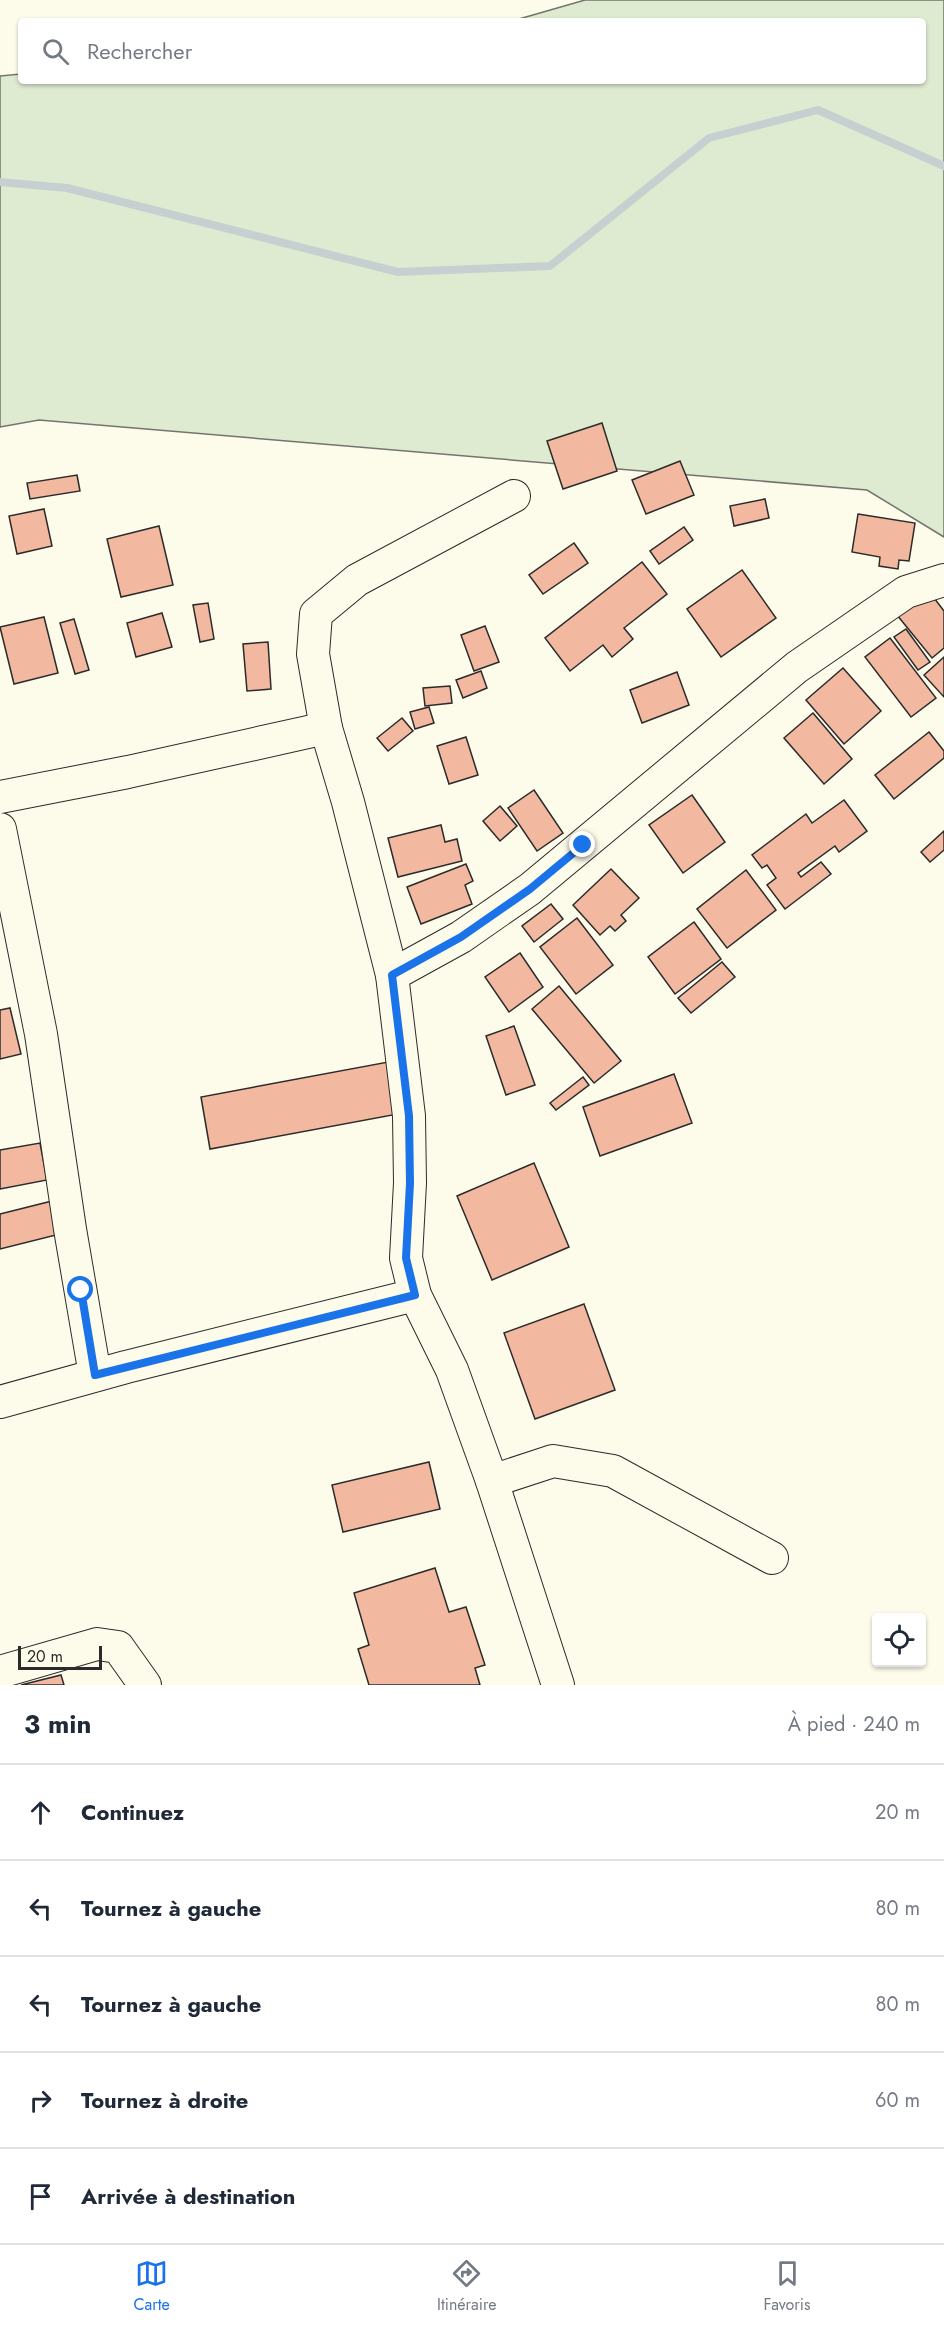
<!DOCTYPE html>
<html lang="fr">
<head>
<meta charset="utf-8">
<style>
  :root { --surface:#fff; --page:#f6f6f7; --text:#1f2937; --muted:#747a83; --line:#e0e1e3; --accent:#1a73e8 }
  body { margin:0; font-family:Jost,sans-serif; background:var(--page); color:var(--text) }
  .controls { position:absolute; right:18px; bottom:18px; display:grid; overflow:hidden; border-radius:6px; box-shadow:0 2px 4px #0004 }
  .controls button { width:54px; height:54px; display:grid; place-items:center; padding:0; border:0; border-bottom:2px solid var(--line); background:var(--surface); color:var(--text); font:30px sans-serif }
  .scale { position:absolute; left:18px; bottom:15px; width:84px; box-sizing:border-box; padding-left:6px; border:3px solid #2b2b2b; border-top:0; font-size:16px; line-height:21px; white-space:nowrap; color:#2b2b2b; -webkit-text-stroke:4px #fdfbea; paint-order:stroke }
  .stop { position:absolute; width:18px; height:18px; margin:-14px; border:4px solid #1a73e8; border-radius:50%; background:#fff }
  .stop.end { background:#1a73e8; border-color:#fff; box-shadow:0 2px 6px #0008 }
  .list { margin:0; padding:0; list-style:none }
  h2 { display:flex; justify-content:space-between; align-items:center; height:78px; margin:0; padding:0 24px; font-size:26px }
  h2 small { font-size:20px; font-weight:400; color:var(--muted) }
  .list li { display:grid; grid-template-columns:39px 1fr auto; gap:18px; align-items:center; box-sizing:border-box; height:96px; padding:0 24px; border-top:2px solid var(--line) }
  .list b { display:block; font-size:22px; white-space:nowrap }
  .list em { font-size:20px; font-style:normal; color:var(--muted) }
  .icon { flex:none; width:33px; height:33px; fill:none; stroke:currentColor; stroke-width:2; stroke-linecap:round; stroke-linejoin:round }
  .map { position:relative; flex:none; width:944px; height:1685px; overflow:hidden }
  .search { position:absolute; background:var(--surface); box-shadow:0 2px 4px #0004; left:18px; right:18px; top:18px; height:66px; display:flex; align-items:center; gap:15px; box-sizing:border-box; padding:0 21px; border-radius:6px; color:var(--muted); font-size:22px }
  .sheet { height:558px; background:var(--surface) }
  nav { display:flex; justify-content:space-around; align-items:center; box-sizing:border-box; height:84px; border-top:2px solid var(--line); background:var(--surface); font-size:16px; color:var(--muted) }
  nav a { display:grid; justify-items:center; gap:3px }
  nav .on { color:var(--accent) }
  .map>svg:first-child { display:block }
  .green { fill:#deebd1; stroke:#74746e; stroke-width:1.5 }
  .lines { fill:none; stroke-linecap:round; stroke-linejoin:round }
  .stream { stroke:#c7d0d0; stroke-width:8 }
  .building { fill:#f2b8a0; stroke:#2b2b2b; stroke-width:1.5 }
  .minor-casing { stroke:#2b2b2b; stroke-width:34 }
  .minor { stroke:#fdfbea; stroke-width:32 }
  .route { stroke:#1a73e8; stroke-width:8 }
</style>
</head>
<body>
<div class="map">
<svg width="944" height="1685" viewBox="0 0 944 1685">
  <rect width="100%" height="100%" fill="#fdfbea"/>
  <path class="green" d="M585,0H944V537L867,490L39,420L0,427V76L21,74V81H923V21H512Z"/>
  <g class="lines">
    <path class="stream" d="M0,182L67,188L398,272L550,266L709,138L818,110L944,166"/>
  </g>
  <g class="building">
    <path d="M602,423L617,471L563,489L547,441Z"/>
    <path d="M680,461L694,495L646,514L632,480Z"/>
    <path d="M77,475L80,491L30,499L27,483Z"/>
    <path d="M765,499L769,518L734,526L730,506Z"/>
    <path d="M44,509L52,546L17,554L9,516Z"/>
    <path d="M858,514L915,523L909,561L899,560L898,569L879,566L880,557L852,552Z"/>
    <path d="M159,526L173,585L121,597L107,539Z"/>
    <path d="M684,527L693,540L659,564L650,551Z"/>
    <path d="M574,543L588,563L543,594L529,575Z"/>
    <path d="M642,562L667,594L624,628L633,639L612,657L603,645L570,671L545,638Z"/>
    <path d="M742,570L776,618L721,657L687,609Z"/>
    <path d="M928,590L944,611V648L932,658L897,615Z"/>
    <path d="M208,603L214,639L200,642L193,605Z"/>
    <path d="M162,613L172,647L136,657L127,623Z"/>
    <path d="M44,617L58,673L14,684L0,627Z"/>
    <path d="M74,619L89,670L75,674L60,623Z"/>
    <path d="M485,626L499,662L474,671L461,635Z"/>
    <path d="M906,629L930,662L918,670L894,637Z"/>
    <path d="M890,638L936,698L911,717L865,657Z"/>
    <path d="M268,642L271,689L247,691L243,644Z"/>
    <path d="M944,657V697L924,675Z"/>
    <path d="M843,668L881,711L844,744L806,700Z"/>
    <path d="M481,671L487,688L463,698L456,680Z"/>
    <path d="M677,672L689,705L642,723L630,690Z"/>
    <path d="M450,686L452,703L425,706L423,688Z"/>
    <path d="M429,707L434,723L415,729L410,712Z"/>
    <path d="M813,713L852,759L824,784L784,738Z"/>
    <path d="M402,718L413,731L388,751L377,738Z"/>
    <path d="M929,732L944,751V758L894,799L875,775Z"/>
    <path d="M466,737L478,775L449,784L437,746Z"/>
    <path d="M534,790L563,833L537,851L508,808Z"/>
    <path d="M692,795L725,842L683,873L649,825Z"/>
    <path d="M844,800L867,831L839,852L835,846L798,873L801,877L821,862L831,874L785,909L767,885L776,878L767,865L762,868L752,855L806,814L812,823Z"/>
    <path d="M500,806L517,826L500,841L483,821Z"/>
    <path d="M441,825L445,842L457,839L462,861L398,877L388,838Z"/>
    <path d="M944,831V850L930,862L921,852Z"/>
    <path d="M466,864L473,881L465,885L472,904L421,924L407,887Z"/>
    <path d="M611,869L639,898L621,915L626,921L615,931L610,926L600,935L573,905Z"/>
    <path d="M746,870L776,910L727,948L697,909Z"/>
    <path d="M551,904L563,919L534,942L522,926Z"/>
    <path d="M577,918L613,965L576,994L540,947Z"/>
    <path d="M694,922L721,959L675,994L648,957Z"/>
    <path d="M520,953L543,987L509,1012L485,977Z"/>
    <path d="M722,962L735,977L691,1013L678,998Z"/>
    <path d="M559,986L621,1061L594,1083L532,1009Z"/>
    <path d="M10,1008L21,1054L0,1059V1010Z"/>
    <path d="M514,1026L535,1085L506,1095L486,1036Z"/>
    <path d="M388,1062L398,1114L210,1149L201,1097Z"/>
    <path d="M674,1074L692,1123L600,1156L583,1107Z"/>
    <path d="M583,1077L589,1085L556,1110L550,1103Z"/>
    <path d="M40,1143L47,1180L0,1189V1150Z"/>
    <path d="M534,1163L569,1247L492,1280L457,1196Z"/>
    <path d="M52,1201L60,1234L0,1249V1214Z"/>
    <path d="M584,1304L615,1390L535,1419L504,1333Z"/>
    <path d="M429,1462L440,1509L343,1532L332,1485Z"/>
    <path d="M435,1568L449,1612L466,1607L485,1665L475,1668L480,1685H369L358,1649L369,1645L354,1593Z"/>
    <path d="M61,1675L64,1685H21Z"/>
  </g>
  <g class="lines">
    <defs>
      <g id="minor">
        <path d="M514,496L357,580L316,614L313,654L326,728L348,802L392,975L409,1116L410,1183L406,1258L415,1295L452,1370L492,1481L558,1685"/>
        <path d="M0,797L128,772L326,728"/>
        <path d="M0,829L41,1034L70,1229L95,1375"/>
        <path d="M392,975L461,937L530,889L797,667L906,592L944,580"/>
        <path d="M0,1402L126,1367L415,1295"/>
        <path d="M492,1481L553,1461L613,1471L772,1558"/>
        <path d="M0,1672L97,1644L118,1647L145,1685"/>
      </g>
    </defs>
    <use href="#minor" class="minor-casing"/>
    <use href="#minor" class="minor"/>
  </g>
  <g class="lines">
    <path class="route" d="M81,1290L95,1375L415,1295L406,1258L410,1183L409,1116L392,975L461,937L530,889L583,845"/>
  </g>
</svg>
<div class="controls">
<button><svg class="icon" aria-label="locate" viewBox="0 0 24 24"><circle cx="12" cy="12" r="6"/><path d="M12 2v4M12 18v4M2 12h4M18 12h4"/></svg></button>
</div>
<div class="scale">20 m</div>
<div class="stop" style="left:81px;top:1290px"></div>
<div class="stop end" style="left:583px;top:845px"></div>
<div class="search"><svg class="icon" aria-label="search" viewBox="0 0 24 24"><circle cx="10" cy="10" r="6"/><path d="M15 15l6 6"/></svg>Rechercher</div>
</div>
<section class="sheet">
<h2>3 min<small>À pied · 240 m</small></h2>
<ul class="list">
<li><svg class="icon" aria-label="ahead" viewBox="0 0 24 24"><path d="M12 20V5M6 11l6-6 6 6"/></svg><div><b>Continuez</b></div><em>20 m</em></li>
<li><svg class="icon" aria-label="left" viewBox="0 0 24 24"><path d="M17 20v-9H6M10 6l-5 5 5 5"/></svg><div><b>Tournez à gauche</b></div><em>80 m</em></li>
<li><svg class="icon" aria-label="left" viewBox="0 0 24 24"><path d="M17 20v-9H6M10 6l-5 5 5 5"/></svg><div><b>Tournez à gauche</b></div><em>80 m</em></li>
<li><svg class="icon" aria-label="right" viewBox="0 0 24 24"><path d="M7 20v-9h11M14 6l5 5-5 5"/></svg><div><b>Tournez à droite</b></div><em>60 m</em></li>
<li><svg class="icon" aria-label="arrive" viewBox="0 0 24 24"><path d="M6 21V4h12l-3 4 3 4H6"/></svg><div><b>Arrivée à destination</b></div></li>
</ul>
</section>
<nav>
<a class="on"><svg class="icon" aria-label="map" viewBox="0 0 24 24"><path d="M3 6l6-2 6 2 6-2v14l-6 2-6-2-6 2zM9 4v14M15 6v14"/></svg>Carte</a>
<a><svg class="icon" aria-label="directions" viewBox="0 0 24 24"><path d="M12 3l9 9-9 9-9-9zM9 14v-3h6M13 9l2 2-2 2"/></svg>Itinéraire</a>
<a><svg class="icon" aria-label="saved" viewBox="0 0 24 24"><path d="M7 4h10v16l-5-4-5 4z"/></svg>Favoris</a>
</nav>
</body>
</html>
